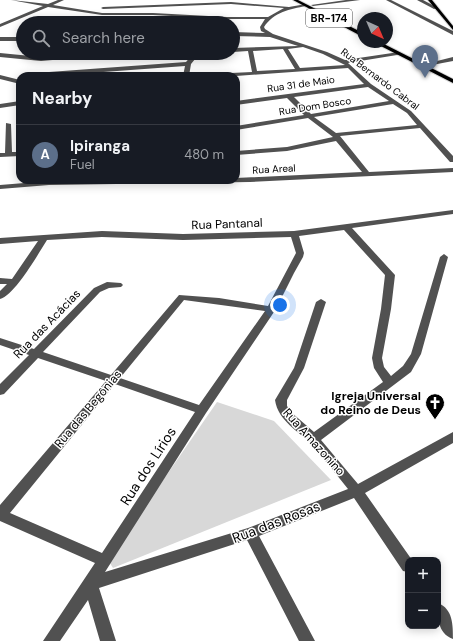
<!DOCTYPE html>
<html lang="en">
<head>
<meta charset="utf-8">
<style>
  :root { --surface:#171b24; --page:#242831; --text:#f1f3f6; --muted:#9ea1a6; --line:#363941; --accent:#ea580c }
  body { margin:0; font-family:"DM Sans",sans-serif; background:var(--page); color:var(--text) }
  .controls { position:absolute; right:12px; bottom:12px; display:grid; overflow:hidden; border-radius:8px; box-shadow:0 2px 10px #0003 }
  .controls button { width:36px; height:36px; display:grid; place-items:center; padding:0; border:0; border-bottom:1px solid var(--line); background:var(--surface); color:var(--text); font:20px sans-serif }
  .compass { position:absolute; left:357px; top:12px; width:36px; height:36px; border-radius:50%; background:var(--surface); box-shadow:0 2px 10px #0003; rotate:136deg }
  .you { position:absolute; left:280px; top:305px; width:14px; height:14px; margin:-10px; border:3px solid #fff; border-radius:50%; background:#1a73e8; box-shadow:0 0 0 6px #1a73e833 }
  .badge { display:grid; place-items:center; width:26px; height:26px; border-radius:50%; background:var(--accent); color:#fff; font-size:13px; font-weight:700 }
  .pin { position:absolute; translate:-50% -33px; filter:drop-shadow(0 1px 2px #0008) }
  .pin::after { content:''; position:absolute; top:21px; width:14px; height:12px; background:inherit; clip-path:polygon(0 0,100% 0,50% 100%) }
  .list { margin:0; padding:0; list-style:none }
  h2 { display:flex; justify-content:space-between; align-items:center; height:52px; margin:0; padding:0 16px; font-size:17px }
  h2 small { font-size:13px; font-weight:400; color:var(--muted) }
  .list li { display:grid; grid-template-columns:26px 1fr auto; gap:12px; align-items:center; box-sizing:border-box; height:60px; padding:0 16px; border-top:1px solid var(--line) }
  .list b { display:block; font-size:15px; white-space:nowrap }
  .list p { margin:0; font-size:13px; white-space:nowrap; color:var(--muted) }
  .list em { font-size:13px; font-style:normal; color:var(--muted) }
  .icon { flex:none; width:22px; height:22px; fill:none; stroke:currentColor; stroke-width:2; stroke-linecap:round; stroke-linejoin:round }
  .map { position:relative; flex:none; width:453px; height:641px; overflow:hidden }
  .search { position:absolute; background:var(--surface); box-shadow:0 2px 10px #0003; left:16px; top:16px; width:224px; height:44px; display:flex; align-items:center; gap:10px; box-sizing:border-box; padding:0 14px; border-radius:22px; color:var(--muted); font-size:15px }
  .panel { position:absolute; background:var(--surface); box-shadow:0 2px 10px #0003; left:16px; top:72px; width:224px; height:112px; border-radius:12px }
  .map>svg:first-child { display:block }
  .green { fill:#d8d8d8 }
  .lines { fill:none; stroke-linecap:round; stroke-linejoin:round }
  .major-casing { stroke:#dbdbdb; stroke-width:2 }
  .minor { fill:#515151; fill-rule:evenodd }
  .major { fill:#000; fill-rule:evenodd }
  .labels { text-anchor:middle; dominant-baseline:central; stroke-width:3; stroke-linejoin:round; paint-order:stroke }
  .far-street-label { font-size:10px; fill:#000; stroke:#fff }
  .shield { fill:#fff; stroke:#4c4c4c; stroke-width:1 }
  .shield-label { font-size:11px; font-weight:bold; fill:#000 }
  .street-label { font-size:12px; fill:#000; stroke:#fff }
  .poi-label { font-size:12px; font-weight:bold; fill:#000; stroke:#fff; text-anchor:end }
  .near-street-label { font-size:14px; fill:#000; stroke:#fff }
</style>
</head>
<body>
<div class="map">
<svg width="453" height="641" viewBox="0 0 453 641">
  <rect width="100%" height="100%" fill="#fff"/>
  <path class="green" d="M217,402L274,421L331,480L113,568L108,560Z"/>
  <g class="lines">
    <defs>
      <g id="major">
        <path d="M293,0H298L363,33V37Z"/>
        <path d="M428,0H432L453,26V30Z"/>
        <path d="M373,42H380L453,79V83Z"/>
      </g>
    </defs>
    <use href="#major" class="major-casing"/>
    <g class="minor">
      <path d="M11,0L48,4L58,0H64L53,5L102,13H153L227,17H268L284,8L231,4L103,9L101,8L103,7L231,2L289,7L306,4V6C290,9 274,12 264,27L265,29L273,34L327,52L345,60L399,52V54L397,55L348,63L371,84L411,111L453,156V162H450L420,128L340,136L369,172L453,168V172L250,182L49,185L0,189V185L49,181L236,180V178L362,172L336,141L287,151L236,155V151L287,147L333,137L308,118L236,130V126L304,115L287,98L236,105V101L364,84L348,68L236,76H207L210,74L252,72L248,51L233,52V48L298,46L270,37L233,36V32L265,33L261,31L260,27L265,19H227L153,15H102L48,7L0,27V24L43,6ZM303,47L323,54L345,65L300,68L288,49ZM283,49L295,69L257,71L253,51ZM368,87L389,101L311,114L294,97ZM393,104L407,113L417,125L336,133L314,117Z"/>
      <path d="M346,0H360L313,6L311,5Z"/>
      <path d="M386,0H391L453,31V35Z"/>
      <path d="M417,0H423L438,8L434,9Z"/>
      <rect x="0" y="37" width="23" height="4"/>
      <path d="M0,53L41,57L91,53H113L110,55L41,61L0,57Z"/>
      <path d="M194,53H200L191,64L189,76H183L185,66L49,76L46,74L49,72L186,62Z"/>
      <path d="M453,57V61L432,65L429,63Z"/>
      <path d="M0,75L20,80V84L0,79Z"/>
      <path d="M20,101V105L0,108V104Z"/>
      <path d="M6,123L11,124L12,152H20V156L0,157V153H5Z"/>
      <path d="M453,210V214L352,228L395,275L391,309L382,358L384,367L391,376L403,366L411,354L440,257L444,254L448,257L421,354L411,372L321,440L358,484L453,432V443L365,493L412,560H408V572L403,571L354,498L259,536L315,641H299L247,540L99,588L116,641H100L88,600L60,641H43L95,563L0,521V505L106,381L38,358L4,394L0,395V384L29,355L0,345V338L34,349L94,288L107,282L121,283L123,285L121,287L109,288L100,292L43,352L111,375L179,295L219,298L268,306L296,253L291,237L183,240L102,237L47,240C38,254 15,295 0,299V291L7,284H0V278L12,279L38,241L0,244V238L102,231L183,234L294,231ZM344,230L385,275L381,309L372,358L374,368L383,382L314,432L292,413L287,406V400L304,368L326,302L321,299L316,302L294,368L275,400C278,421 299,431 312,445C324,459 336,474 348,489L248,528L105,572L206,413L276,309L294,273L303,257L304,253L299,236ZM184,300L265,311L199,405L120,378ZM115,384L195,412L102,553L10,513Z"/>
      <path d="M438,603C453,609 453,625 453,639C437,633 438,617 438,603Z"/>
    </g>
    <use href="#major" class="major"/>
  </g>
  <defs>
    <symbol id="church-pin" viewBox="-11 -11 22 30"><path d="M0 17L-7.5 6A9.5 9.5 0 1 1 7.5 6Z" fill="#000" stroke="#fff"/><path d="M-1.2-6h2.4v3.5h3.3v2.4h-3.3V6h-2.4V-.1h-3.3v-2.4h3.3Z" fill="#fff"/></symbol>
  </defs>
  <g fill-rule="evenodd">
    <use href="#church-pin" x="424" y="392" width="22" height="30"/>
  </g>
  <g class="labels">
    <g class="far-street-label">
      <text transform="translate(380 79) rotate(37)">Rua Bernardo Cabral</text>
      <text transform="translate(301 84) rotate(-8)">Rua 31 de Maio</text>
      <text transform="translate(315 106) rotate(-9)">Rua Dom Bosco</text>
      <text transform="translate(274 169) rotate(-3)">Rua Areal</text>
    </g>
    <rect class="shield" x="306" y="9" width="46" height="18" rx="3"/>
    <g class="shield-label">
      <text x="329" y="18">BR-174</text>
    </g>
    <g class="street-label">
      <text transform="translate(227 224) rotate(-2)">Rua Pantanal</text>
      <text transform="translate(47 324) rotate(-46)">Rua das Acácias</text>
      <text transform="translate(88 409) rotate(-50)">Rua das Begônias</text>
      <text transform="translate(314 442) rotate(48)">Rua Amazonino</text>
    </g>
    <g class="poi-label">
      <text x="421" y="396">Igreja Universal<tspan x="421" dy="14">do Reino de Deus</tspan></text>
    </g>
    <g class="near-street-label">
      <text transform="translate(148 466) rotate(-57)">Rua dos Lírios</text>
      <text transform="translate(276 522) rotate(-21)">Rua das Rosas</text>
    </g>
  </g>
</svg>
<div class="controls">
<button>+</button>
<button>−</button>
</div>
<svg class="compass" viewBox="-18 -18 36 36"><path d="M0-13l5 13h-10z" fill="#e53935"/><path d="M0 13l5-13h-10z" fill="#9ea1a6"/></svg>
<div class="you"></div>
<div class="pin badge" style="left:425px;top:78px;background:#5c6f8a">A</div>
<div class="search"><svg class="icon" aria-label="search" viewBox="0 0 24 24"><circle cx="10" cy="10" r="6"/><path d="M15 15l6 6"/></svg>Search here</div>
<section class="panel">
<h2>Nearby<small></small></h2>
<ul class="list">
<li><span class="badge" style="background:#5c6f8a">A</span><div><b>Ipiranga</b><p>Fuel</p></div><em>480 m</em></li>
</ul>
</section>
</div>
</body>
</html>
